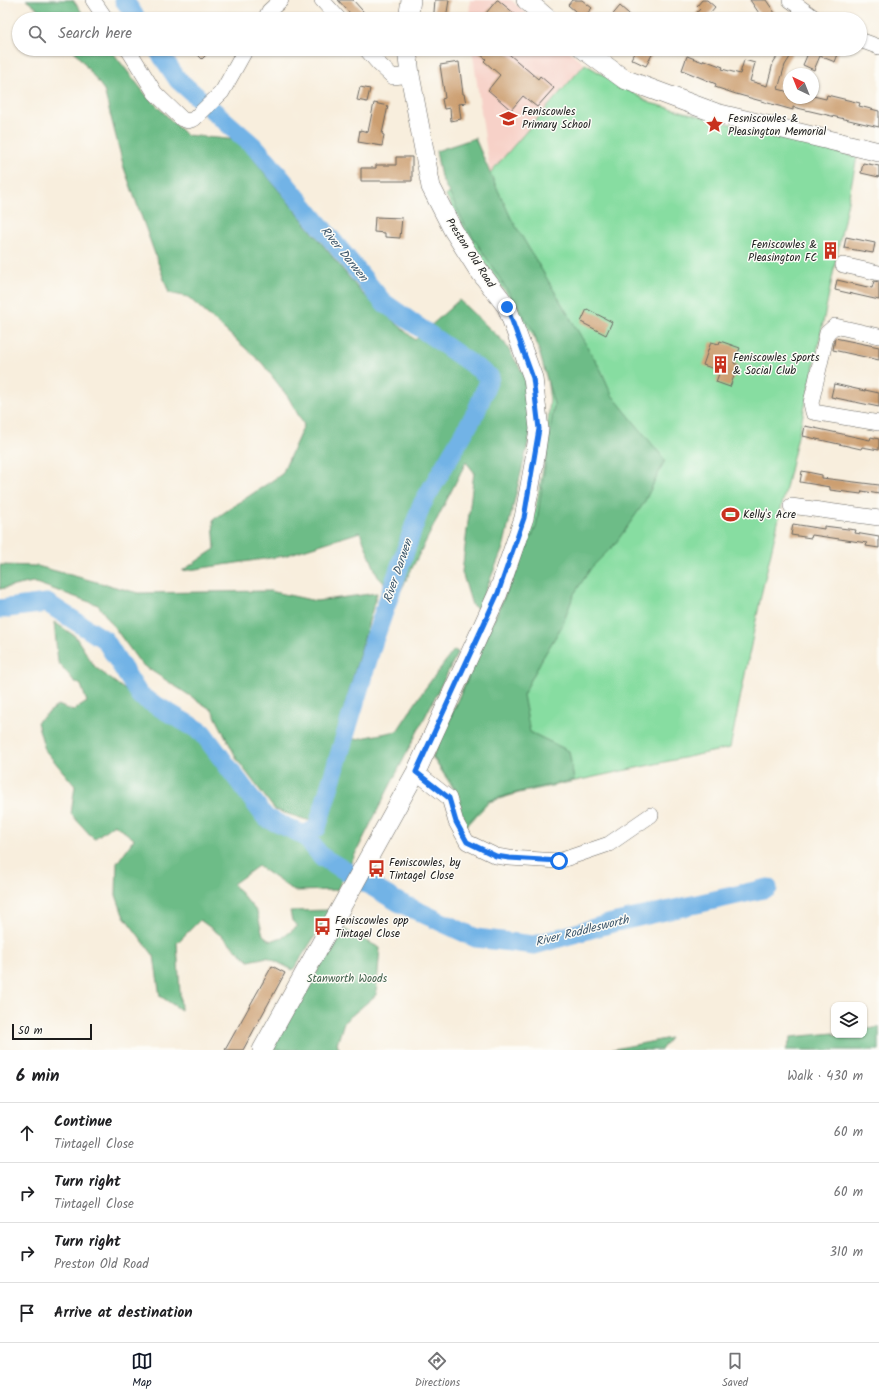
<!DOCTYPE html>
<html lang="en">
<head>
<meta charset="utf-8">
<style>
  :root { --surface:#fff; --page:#f2f2f2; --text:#202124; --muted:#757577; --line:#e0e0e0; --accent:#111827 }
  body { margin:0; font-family:Kalam,sans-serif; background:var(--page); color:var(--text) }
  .controls { position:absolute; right:12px; bottom:12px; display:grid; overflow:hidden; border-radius:8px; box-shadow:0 1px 3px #0004 }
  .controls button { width:36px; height:36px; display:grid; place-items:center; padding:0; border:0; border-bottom:1px solid var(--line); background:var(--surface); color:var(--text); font:20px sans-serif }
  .compass { position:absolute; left:783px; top:68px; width:36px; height:36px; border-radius:50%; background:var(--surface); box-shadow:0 1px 3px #0004; rotate:317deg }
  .scale { position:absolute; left:12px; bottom:10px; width:80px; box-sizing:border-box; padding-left:4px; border:2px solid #1c1c1c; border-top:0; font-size:11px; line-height:14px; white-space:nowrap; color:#1c1c1c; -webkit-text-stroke:3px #fdfcf7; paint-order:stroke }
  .stop { position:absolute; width:12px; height:12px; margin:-9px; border:3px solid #1a73e8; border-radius:50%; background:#fff }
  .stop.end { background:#1a73e8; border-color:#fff; box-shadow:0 1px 4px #0008 }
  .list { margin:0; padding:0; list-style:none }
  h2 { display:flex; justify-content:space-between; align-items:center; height:52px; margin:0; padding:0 16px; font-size:17px }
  h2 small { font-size:13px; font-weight:400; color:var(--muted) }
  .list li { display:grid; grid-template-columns:26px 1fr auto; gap:12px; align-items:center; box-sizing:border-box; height:60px; padding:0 16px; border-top:1px solid var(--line) }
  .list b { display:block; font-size:15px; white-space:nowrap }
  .list p { margin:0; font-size:13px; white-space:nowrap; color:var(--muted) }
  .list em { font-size:13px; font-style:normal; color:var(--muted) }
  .icon { flex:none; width:22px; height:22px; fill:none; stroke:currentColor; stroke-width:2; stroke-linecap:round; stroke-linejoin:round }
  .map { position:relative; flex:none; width:879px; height:1050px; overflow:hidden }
  .search { position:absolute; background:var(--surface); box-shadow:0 1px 3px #0004; left:12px; right:12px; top:12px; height:44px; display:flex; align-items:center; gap:10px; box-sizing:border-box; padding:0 14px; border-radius:22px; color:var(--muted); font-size:15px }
  .sheet { height:292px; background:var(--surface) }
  nav { display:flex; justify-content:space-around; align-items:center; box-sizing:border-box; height:56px; border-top:1px solid var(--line); background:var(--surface); font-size:11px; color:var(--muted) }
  nav a { display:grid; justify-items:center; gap:2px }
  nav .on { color:var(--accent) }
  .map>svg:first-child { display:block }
  .built { fill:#f7d1c8 }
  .green { fill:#87dda1; stroke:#527c5e }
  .forest { fill:#6dbc87; stroke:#446c52 }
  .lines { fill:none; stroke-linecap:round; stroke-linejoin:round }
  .river { stroke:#72b3e6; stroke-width:19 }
  .building { fill:#cc9f71 }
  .minor-casing { stroke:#696660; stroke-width:16 }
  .major-casing { stroke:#696660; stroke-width:20 }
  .minor { stroke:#fff; stroke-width:15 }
  .major { stroke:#fff; stroke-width:19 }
  .route { stroke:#1a73e8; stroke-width:5 }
  .labels { text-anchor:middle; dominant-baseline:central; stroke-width:3; stroke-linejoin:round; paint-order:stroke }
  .poi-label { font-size:11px; fill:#1c1c1c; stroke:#fdfcf7; text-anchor:start }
  .street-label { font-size:11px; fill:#1c1c1c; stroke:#fdfcf7 }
  .park-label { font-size:11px; fill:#41604b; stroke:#fdfcf7 }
  .water-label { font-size:12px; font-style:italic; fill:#3e586d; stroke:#fdfcf7 }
</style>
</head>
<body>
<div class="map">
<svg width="879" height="1050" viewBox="0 0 879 1050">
  <rect width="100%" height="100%" fill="#fdfcf7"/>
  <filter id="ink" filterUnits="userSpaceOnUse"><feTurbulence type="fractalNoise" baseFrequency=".025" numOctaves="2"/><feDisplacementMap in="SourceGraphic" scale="8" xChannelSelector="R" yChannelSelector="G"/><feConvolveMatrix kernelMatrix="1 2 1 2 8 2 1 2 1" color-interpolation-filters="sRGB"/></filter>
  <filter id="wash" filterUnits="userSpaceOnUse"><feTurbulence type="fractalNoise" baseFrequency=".012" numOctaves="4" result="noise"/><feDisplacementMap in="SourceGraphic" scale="16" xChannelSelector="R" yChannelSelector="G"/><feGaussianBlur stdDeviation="0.9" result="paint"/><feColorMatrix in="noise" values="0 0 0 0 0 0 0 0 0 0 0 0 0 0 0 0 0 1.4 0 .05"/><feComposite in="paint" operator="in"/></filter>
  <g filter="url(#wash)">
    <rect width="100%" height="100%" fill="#f8eedd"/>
    <g class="built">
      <path d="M470,0H511L533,19H469Z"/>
      <path d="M472,49H567L584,64L490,173Z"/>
    </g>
    <path class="green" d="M585,64L650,103L857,157L812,376L762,591L730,748L519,793L489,802L466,827L457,821L453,788L432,757L526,546L536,507L545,457L550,400L546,372L536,340L505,291L478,254L446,195L490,173Z"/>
    <g class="forest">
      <path d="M26,0H73L87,19H50L47,16Z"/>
      <path d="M73,49H110L146,95L186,135L238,140L361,292L415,340L459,300L504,342L528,381L531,431L503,548L478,609L472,605L462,572L474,472L466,462L398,596L378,577L360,532L284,556L182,571L215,549L213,520L282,474L304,425L288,397L262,363L188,297L169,293L124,168L104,90Z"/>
      <path d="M475,138L490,173L511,218L601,370L612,395L665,460L644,503L615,544L591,568L574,594L562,626L542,659L523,695L530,732L569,751L574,780L530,789L488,801L466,825L457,821L455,788L433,757L536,527L554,404L533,330L465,225L441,177L436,151Z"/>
      <path d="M0,565L37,566L138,593L270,591L316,601L377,593L315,810L310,821L275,810L238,761L212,710L141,664L98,605L33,582L0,589Z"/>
      <path d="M54,622L75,636L95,667L146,706L194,734L224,762L266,828L307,841L318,833L351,740L397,731L424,690L454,650L458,652L337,890L294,891L258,866L233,884L257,912L263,935L271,941L285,936L298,926L292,921L290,911L332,910L293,970L267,957L249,961L223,937L200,920L177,943L181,1010L160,996L154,956L123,915L116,895L117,863L134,839L114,824L94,839L71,814L75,786L45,750L37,722L58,705L73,711L87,702L81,685L74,681L58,662Z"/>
      <path d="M342,928L380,948L376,995L344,1022L337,1044L340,1050H271Z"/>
      <path d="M879,1027V1050H786L791,1037L834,1033V1035H864V1030Z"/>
      <path d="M670,1038L661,1050H609Z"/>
    </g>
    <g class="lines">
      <g class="river">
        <path d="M124,0L137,19"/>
        <path d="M0,609L47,603L105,640L140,696L202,732L266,818L304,835L317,828L374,640L421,506L476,412L490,377L383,302L258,150L178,80L157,49"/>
        <path d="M304,835L322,857L398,902L476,938L534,945L612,923L768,888"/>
      </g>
    </g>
    <g id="blocks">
      <g class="building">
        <path d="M338,0H353L370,19H355Z"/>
        <path d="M435,0H449L446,19H434V12Z"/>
        <path d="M497,0H498L521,19H481Z"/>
        <path d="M572,0H582L592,8L583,18L568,5Z"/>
        <path d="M702,0H707L715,7L705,19H691L700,9L697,6Z"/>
        <path d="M750,0H766L779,19H763Z"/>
        <path d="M620,6L629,14L625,19H609Z"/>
        <path d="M192,49H212L202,59Z"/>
        <path d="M474,49H503L538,79L540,76L554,88L537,107L523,96L511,110L488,90L500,75L484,61L486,59Z"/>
        <path d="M636,49H655L646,66L631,59Z"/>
        <path d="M782,49H795L785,65L778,89L789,92V98H813V96L826,99L827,95L860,103L859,106L879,111V127L793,107V110L736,94L715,87L716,84L682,70L687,56L703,62L704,60L723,67L722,69L740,74L744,60L755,63L750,81L767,86L773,63Z"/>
        <path d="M804,49H840L835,62L820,56L814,70L803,65L809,51Z"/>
        <path d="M459,62L463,94H464L466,103L459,104L461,119L451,121L450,108L444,109L442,99L445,98L440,65Z"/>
        <path d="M360,87L370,89L367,102L357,100Z"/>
        <path d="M374,103L388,106L382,134L384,135L382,146L358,142L360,130L368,132Z"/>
        <path d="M396,157H412V181H361V168H376V165H396Z"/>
        <path d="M863,163L879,166V177L861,173Z"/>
        <path d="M375,217L402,218L400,238L385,237V233L374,232Z"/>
        <path d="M846,237L875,243L873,253L844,248Z"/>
        <path d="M837,280L872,288L874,281L879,282V300L835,290Z"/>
        <path d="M587,309L612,322L606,335L581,322Z"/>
        <path d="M835,338L879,347V360L833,350Z"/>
        <path d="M720,341L740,348L734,363L738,365L730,387L716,382L720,371L703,365L711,342L719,344Z"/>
        <path d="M834,384L865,391V390L879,393V407L831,397Z"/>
        <path d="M805,426L870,440L871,437L879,439V450L862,447L861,449L803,436Z"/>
        <path d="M802,471L822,475V478L879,485V494L862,491L861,494L830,490V487L800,482Z"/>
        <path d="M793,524L824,529V526L856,530L855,533L879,537V548L866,546L867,543L812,535L811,538L791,535Z"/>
        <path d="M272,966L285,973L243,1050H225Z"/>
      </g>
    </g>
  </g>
  <g filter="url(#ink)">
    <use href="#blocks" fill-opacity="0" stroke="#696660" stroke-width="1"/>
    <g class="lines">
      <defs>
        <g id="minor">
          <path d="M93,0L106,19"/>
          <path d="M322,0L339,19"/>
          <path d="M790,0L816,19"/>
          <path d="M265,19L269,11L281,0"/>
          <path d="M860,40L879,47"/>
          <path d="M128,49L155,93L182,119L188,121L194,119L222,92L246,49"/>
          <path d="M366,49L379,64L393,77L410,75"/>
          <path d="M843,265L879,273"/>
          <path d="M879,336L835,326L827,333L811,403L813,412L879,423"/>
          <path d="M791,506L879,518"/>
          <path d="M416,772L449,798L456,822L467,842L496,856L509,858L559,861L609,844L651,815"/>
        </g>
        <g id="major">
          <path d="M526,0L548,19"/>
          <path d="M408,19L411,0"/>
          <path d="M583,49L624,79L716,113L879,152"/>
          <path d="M262,1050L416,772L498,593L524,518L534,464L539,429L533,378L507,307L477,268L453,230L431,187L410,75L407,49"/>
        </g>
      </defs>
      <use href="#minor" class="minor-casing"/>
      <use href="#major" class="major-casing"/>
      <use href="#minor" class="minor"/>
      <use href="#major" class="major"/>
    </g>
  </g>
  <g class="lines" filter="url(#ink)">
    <path class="route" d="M507,307L533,378L539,429L524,518L498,593L416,772L449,798L456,822L467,842L496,856L509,858L559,861"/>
  </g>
  <defs>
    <symbol id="school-bare" viewBox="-9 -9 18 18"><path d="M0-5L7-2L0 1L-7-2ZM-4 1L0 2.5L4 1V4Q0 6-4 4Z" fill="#c8321e" stroke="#fdfcf7" stroke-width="2.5" paint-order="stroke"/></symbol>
    <symbol id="sight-bare" viewBox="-9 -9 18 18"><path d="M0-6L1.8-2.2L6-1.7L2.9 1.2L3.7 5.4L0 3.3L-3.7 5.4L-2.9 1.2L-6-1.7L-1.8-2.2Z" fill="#c8321e" stroke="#fdfcf7" stroke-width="2.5" paint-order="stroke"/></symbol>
    <symbol id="building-bare" viewBox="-9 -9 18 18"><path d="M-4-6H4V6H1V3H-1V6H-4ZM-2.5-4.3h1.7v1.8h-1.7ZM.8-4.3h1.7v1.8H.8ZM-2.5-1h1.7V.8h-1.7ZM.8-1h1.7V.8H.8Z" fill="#c8321e" stroke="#fdfcf7" stroke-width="2.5" paint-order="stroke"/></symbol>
    <symbol id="stadium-bare" viewBox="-9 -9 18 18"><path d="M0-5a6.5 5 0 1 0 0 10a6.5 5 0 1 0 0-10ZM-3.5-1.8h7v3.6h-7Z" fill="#c8321e" stroke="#fdfcf7" stroke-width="2.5" paint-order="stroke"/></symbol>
    <symbol id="bus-bare" viewBox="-9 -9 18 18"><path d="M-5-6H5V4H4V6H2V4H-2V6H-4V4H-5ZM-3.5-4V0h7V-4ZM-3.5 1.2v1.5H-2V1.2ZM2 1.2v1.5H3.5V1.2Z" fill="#c8321e" stroke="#fdfcf7" stroke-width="2.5" paint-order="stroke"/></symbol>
  </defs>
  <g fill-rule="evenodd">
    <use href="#school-bare" x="496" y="106" width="25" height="25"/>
    <use href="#sight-bare" x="702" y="112" width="25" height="25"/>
    <use href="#building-bare" x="818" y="238" width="25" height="25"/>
    <use href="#building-bare" x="708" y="352" width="25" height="25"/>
    <use href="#stadium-bare" x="718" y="502" width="25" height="25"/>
    <use href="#bus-bare" x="364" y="856" width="25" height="25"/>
    <use href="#bus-bare" x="310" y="914" width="25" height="25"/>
  </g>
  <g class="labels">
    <g class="poi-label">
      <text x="522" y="112">Feniscowles<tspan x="522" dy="13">Primary School</tspan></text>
      <text x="728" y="119">Fesniscowles &amp;<tspan x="728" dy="13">Pleasington Memorial</tspan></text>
      <text x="817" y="245" text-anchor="end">Feniscowles &amp;<tspan x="817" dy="13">Pleasington FC</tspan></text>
      <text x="733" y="358">Feniscowles Sports<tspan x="733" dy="13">&amp; Social Club</tspan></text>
      <text x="743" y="515">Kelly's Acre</text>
      <text x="389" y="863">Feniscowles, by<tspan x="389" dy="13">Tintagel Close</tspan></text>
      <text x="335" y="921">Feniscowles opp<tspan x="335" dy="13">Tintagel Close</tspan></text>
    </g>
    <g class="street-label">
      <text transform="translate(470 253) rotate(57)">Preston Old Road</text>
    </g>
    <g class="park-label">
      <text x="347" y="979">Stanworth Woods</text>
    </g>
    <g class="water-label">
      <text transform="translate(344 254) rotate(51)">River Darwen</text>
      <text transform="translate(398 571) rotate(-71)">River Darwen</text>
      <text transform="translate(582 931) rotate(-14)">River Roddlesworth</text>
    </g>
  </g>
</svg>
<div class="controls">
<button><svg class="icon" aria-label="layers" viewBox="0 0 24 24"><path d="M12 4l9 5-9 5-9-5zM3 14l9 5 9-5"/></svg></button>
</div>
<svg class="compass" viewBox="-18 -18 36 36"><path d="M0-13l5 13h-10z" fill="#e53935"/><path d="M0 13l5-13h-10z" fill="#757577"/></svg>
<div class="scale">50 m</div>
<div class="stop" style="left:559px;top:861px"></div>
<div class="stop end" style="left:507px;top:307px"></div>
<div class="search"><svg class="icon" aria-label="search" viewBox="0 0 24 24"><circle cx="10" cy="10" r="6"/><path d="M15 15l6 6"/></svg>Search here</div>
</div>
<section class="sheet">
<h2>6 min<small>Walk · 430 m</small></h2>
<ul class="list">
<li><svg class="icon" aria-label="ahead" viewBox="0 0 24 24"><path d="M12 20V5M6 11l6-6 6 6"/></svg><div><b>Continue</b><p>Tintagell Close</p></div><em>60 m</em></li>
<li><svg class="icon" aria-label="right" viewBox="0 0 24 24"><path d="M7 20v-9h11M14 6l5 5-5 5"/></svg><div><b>Turn right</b><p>Tintagell Close</p></div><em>60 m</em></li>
<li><svg class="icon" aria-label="right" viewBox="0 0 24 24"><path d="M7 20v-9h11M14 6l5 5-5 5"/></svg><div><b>Turn right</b><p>Preston Old Road</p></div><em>310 m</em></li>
<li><svg class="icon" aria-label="arrive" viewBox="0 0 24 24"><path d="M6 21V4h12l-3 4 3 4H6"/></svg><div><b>Arrive at destination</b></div></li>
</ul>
</section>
<nav>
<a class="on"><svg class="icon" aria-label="map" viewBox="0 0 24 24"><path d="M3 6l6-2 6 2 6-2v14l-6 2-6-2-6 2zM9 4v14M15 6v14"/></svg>Map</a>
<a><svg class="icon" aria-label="directions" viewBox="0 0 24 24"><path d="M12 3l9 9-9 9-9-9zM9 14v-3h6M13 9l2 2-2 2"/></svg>Directions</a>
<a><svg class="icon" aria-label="saved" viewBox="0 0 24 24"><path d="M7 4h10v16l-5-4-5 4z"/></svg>Saved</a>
</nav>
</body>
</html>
